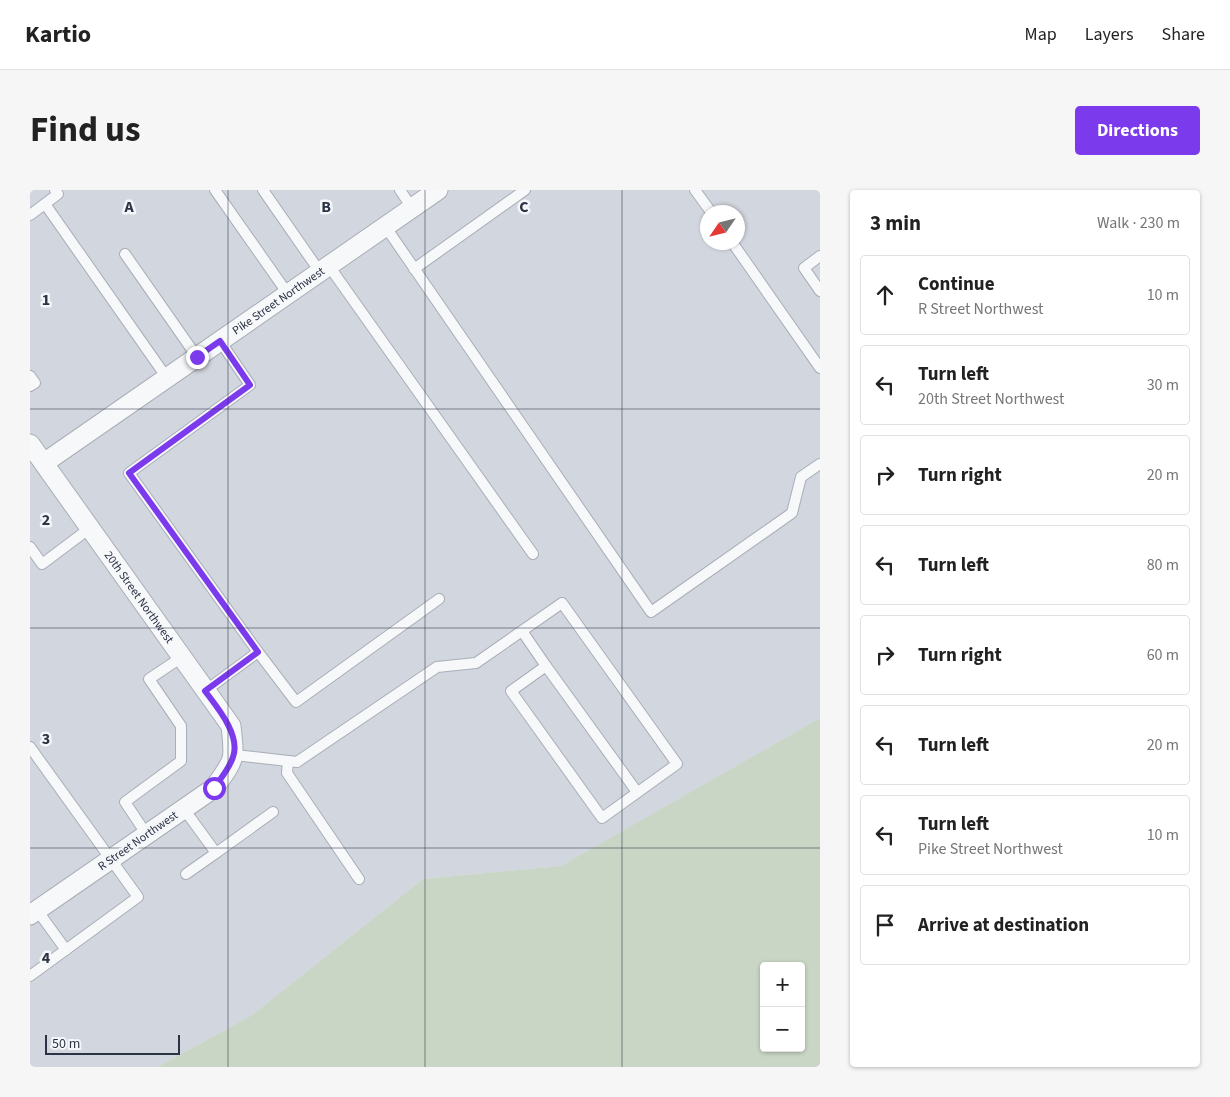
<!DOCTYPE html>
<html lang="en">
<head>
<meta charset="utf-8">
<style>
  :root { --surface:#fff; --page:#f6f6f6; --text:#222; --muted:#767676; --line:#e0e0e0; --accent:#7c3aed }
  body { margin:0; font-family:"Source Sans 3",sans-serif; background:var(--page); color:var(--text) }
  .controls { position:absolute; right:15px; bottom:15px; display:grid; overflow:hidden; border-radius:5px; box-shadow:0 1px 4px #0004 }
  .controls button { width:45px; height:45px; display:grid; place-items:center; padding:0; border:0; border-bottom:1px solid var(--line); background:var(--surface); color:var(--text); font:25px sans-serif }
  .compass { position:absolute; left:670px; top:15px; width:45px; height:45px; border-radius:50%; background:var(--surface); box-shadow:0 1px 4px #0004; rotate:235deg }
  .scale { position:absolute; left:15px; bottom:12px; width:135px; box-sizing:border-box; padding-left:5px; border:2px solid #2b3445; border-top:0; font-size:14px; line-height:18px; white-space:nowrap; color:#2b3445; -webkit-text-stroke:4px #f4f6f9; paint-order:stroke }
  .stop { position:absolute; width:15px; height:15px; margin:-11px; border:4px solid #7c3aed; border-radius:50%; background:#fff }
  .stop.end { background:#7c3aed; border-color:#fff; box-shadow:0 1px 5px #0008 }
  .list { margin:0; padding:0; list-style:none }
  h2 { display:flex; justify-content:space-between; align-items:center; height:65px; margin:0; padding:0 20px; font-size:21px }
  h2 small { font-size:16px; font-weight:400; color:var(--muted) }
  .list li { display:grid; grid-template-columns:32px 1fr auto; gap:15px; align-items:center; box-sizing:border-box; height:80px; margin:0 10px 10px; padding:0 10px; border:1px solid var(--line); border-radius:5px }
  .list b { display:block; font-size:19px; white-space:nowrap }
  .list p { margin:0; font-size:16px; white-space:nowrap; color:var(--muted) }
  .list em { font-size:16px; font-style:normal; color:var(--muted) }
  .icon { flex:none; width:28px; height:28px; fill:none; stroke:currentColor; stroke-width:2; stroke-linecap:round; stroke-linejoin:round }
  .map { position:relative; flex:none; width:790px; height:877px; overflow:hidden; border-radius:5px }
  header { display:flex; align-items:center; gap:30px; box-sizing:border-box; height:70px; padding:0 25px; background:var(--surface); border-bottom:1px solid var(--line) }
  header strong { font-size:24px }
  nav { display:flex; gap:28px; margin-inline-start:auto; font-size:18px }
  .intro { display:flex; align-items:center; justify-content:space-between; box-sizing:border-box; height:120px; padding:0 30px }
  h1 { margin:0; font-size:35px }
  .button { padding:12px 22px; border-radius:5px; background:var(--accent); color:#fff; font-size:18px; font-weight:700 }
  main { display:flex; gap:30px; padding:0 30px }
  aside { flex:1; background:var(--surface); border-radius:5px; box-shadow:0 1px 4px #0004 }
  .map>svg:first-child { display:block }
  .built { fill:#d2d6de; fill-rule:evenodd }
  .green { fill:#c9d6c5; fill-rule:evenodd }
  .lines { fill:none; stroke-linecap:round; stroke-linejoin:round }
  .lane-casing { stroke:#a9aeb7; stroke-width:12 }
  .street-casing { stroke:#a9aeb7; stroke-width:21 }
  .lane { stroke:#f7f8fa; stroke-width:10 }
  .street { stroke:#f7f8fa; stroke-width:19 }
  .route { stroke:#7c3aed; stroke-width:6 }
  .grid { fill:none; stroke:#2b3445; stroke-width:1; stroke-opacity:0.55 }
  .labels { text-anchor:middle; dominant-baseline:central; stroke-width:5; stroke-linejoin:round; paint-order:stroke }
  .street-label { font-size:12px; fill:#2b3445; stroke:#f4f6f9 }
  .grid-label { font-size:16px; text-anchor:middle; font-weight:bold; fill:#2b3445; stroke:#f4f6f9; stroke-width:5; stroke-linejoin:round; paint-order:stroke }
</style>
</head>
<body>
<header>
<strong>Kartio</strong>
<nav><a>Map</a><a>Layers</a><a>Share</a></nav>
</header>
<div class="intro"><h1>Find us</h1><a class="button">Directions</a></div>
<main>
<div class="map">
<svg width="790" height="877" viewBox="0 0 790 877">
  <rect width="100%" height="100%" fill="#e4e7ec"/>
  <path class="built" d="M0,0H790V528L531,676L393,689L222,825L128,877H0ZM678,22H708V52H678Z"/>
  <path class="green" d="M790,528V877H128L222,825L393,689L531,676ZM734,776H771V858H734Z"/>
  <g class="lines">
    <defs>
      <g id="lane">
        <path d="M185,0L258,104"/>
        <path d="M233,0L290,82"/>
        <path d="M370,0L382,18"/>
        <path d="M665,0L681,22"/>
        <path d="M15,14L137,188"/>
        <path d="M0,25L28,4L25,0"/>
        <path d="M355,36L621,422L762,323L771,287L790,274"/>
        <path d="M702,52L790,178"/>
        <path d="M95,64L167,167"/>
        <path d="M790,66L774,78L790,101"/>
        <path d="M299,76L503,364"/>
        <path d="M384,79L495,0"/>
        <path d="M0,186L5,193L0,196"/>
        <path d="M0,357L12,374L60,338"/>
        <path d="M228,462L266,512L409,409"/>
        <path d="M516,476L607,602"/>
        <path d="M175,501L228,462L99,283L220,195L190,151"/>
        <path d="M0,557L108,707L0,786"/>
        <path d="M205,565L267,572L407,477L446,473L532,413L647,574L572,628L481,501L516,476L492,441"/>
        <path d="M258,571L257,583L329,689"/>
        <path d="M154,619L186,663L243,622"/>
        <path d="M117,645L95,612L151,571V536L119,489L152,467"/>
        <path d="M156,684L186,663"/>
        <path d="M7,720L36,760"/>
      </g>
      <g id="street">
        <path id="s1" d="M0,254L201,536C205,571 205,569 184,598L0,725"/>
        <path id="s2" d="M14,273L408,0"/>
      </g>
    </defs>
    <use href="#lane" class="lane-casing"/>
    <use href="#street" class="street-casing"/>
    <use href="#lane" class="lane"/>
    <use href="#street" class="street"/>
  </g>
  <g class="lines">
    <path class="route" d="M167,167L190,151L220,195L99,283L228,462L175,501C187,517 211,545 203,567C199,579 191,588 184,598"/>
  </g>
  <path class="grid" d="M198,0V877M395,0V877M592,0V877M0,219H790M0,438H790M0,658H790"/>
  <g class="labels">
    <g class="street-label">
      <text stroke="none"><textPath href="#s2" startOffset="285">Pike Street Northwest</textPath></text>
      <text stroke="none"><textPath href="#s1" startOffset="188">20th Street Northwest</textPath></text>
      <text transform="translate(108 651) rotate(-35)">R Street Northwest</text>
    </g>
  </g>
  <g class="grid-label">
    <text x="99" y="22">A</text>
    <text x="296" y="22">B</text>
    <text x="494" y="22">C</text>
    <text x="16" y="115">1</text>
    <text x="16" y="335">2</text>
    <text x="16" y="554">3</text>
    <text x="16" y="773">4</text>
  </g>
</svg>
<div class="controls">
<button>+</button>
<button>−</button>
</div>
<svg class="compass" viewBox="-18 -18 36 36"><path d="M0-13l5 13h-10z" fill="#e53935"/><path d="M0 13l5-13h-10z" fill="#767676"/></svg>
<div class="scale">50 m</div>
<div class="stop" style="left:184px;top:598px"></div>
<div class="stop end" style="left:167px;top:167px"></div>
</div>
<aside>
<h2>3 min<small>Walk · 230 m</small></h2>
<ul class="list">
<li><svg class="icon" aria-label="ahead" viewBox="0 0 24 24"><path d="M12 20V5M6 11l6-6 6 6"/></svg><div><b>Continue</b><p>R Street Northwest</p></div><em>10 m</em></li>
<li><svg class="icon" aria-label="left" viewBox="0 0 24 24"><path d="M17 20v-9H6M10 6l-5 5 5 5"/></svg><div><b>Turn left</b><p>20th Street Northwest</p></div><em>30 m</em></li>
<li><svg class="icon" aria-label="right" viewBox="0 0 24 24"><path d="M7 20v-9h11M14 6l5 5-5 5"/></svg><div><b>Turn right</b></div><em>20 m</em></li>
<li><svg class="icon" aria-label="left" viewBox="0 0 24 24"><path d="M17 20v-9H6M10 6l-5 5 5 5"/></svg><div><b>Turn left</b></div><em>80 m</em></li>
<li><svg class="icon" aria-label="right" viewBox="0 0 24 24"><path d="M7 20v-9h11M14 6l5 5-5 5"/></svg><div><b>Turn right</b></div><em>60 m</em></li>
<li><svg class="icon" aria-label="left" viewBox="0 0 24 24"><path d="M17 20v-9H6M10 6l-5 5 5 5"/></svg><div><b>Turn left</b></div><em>20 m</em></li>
<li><svg class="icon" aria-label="left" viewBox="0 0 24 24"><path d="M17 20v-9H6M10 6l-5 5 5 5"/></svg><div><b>Turn left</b><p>Pike Street Northwest</p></div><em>10 m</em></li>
<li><svg class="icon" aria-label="arrive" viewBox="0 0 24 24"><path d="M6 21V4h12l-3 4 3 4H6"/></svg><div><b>Arrive at destination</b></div></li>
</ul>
</aside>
</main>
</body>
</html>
